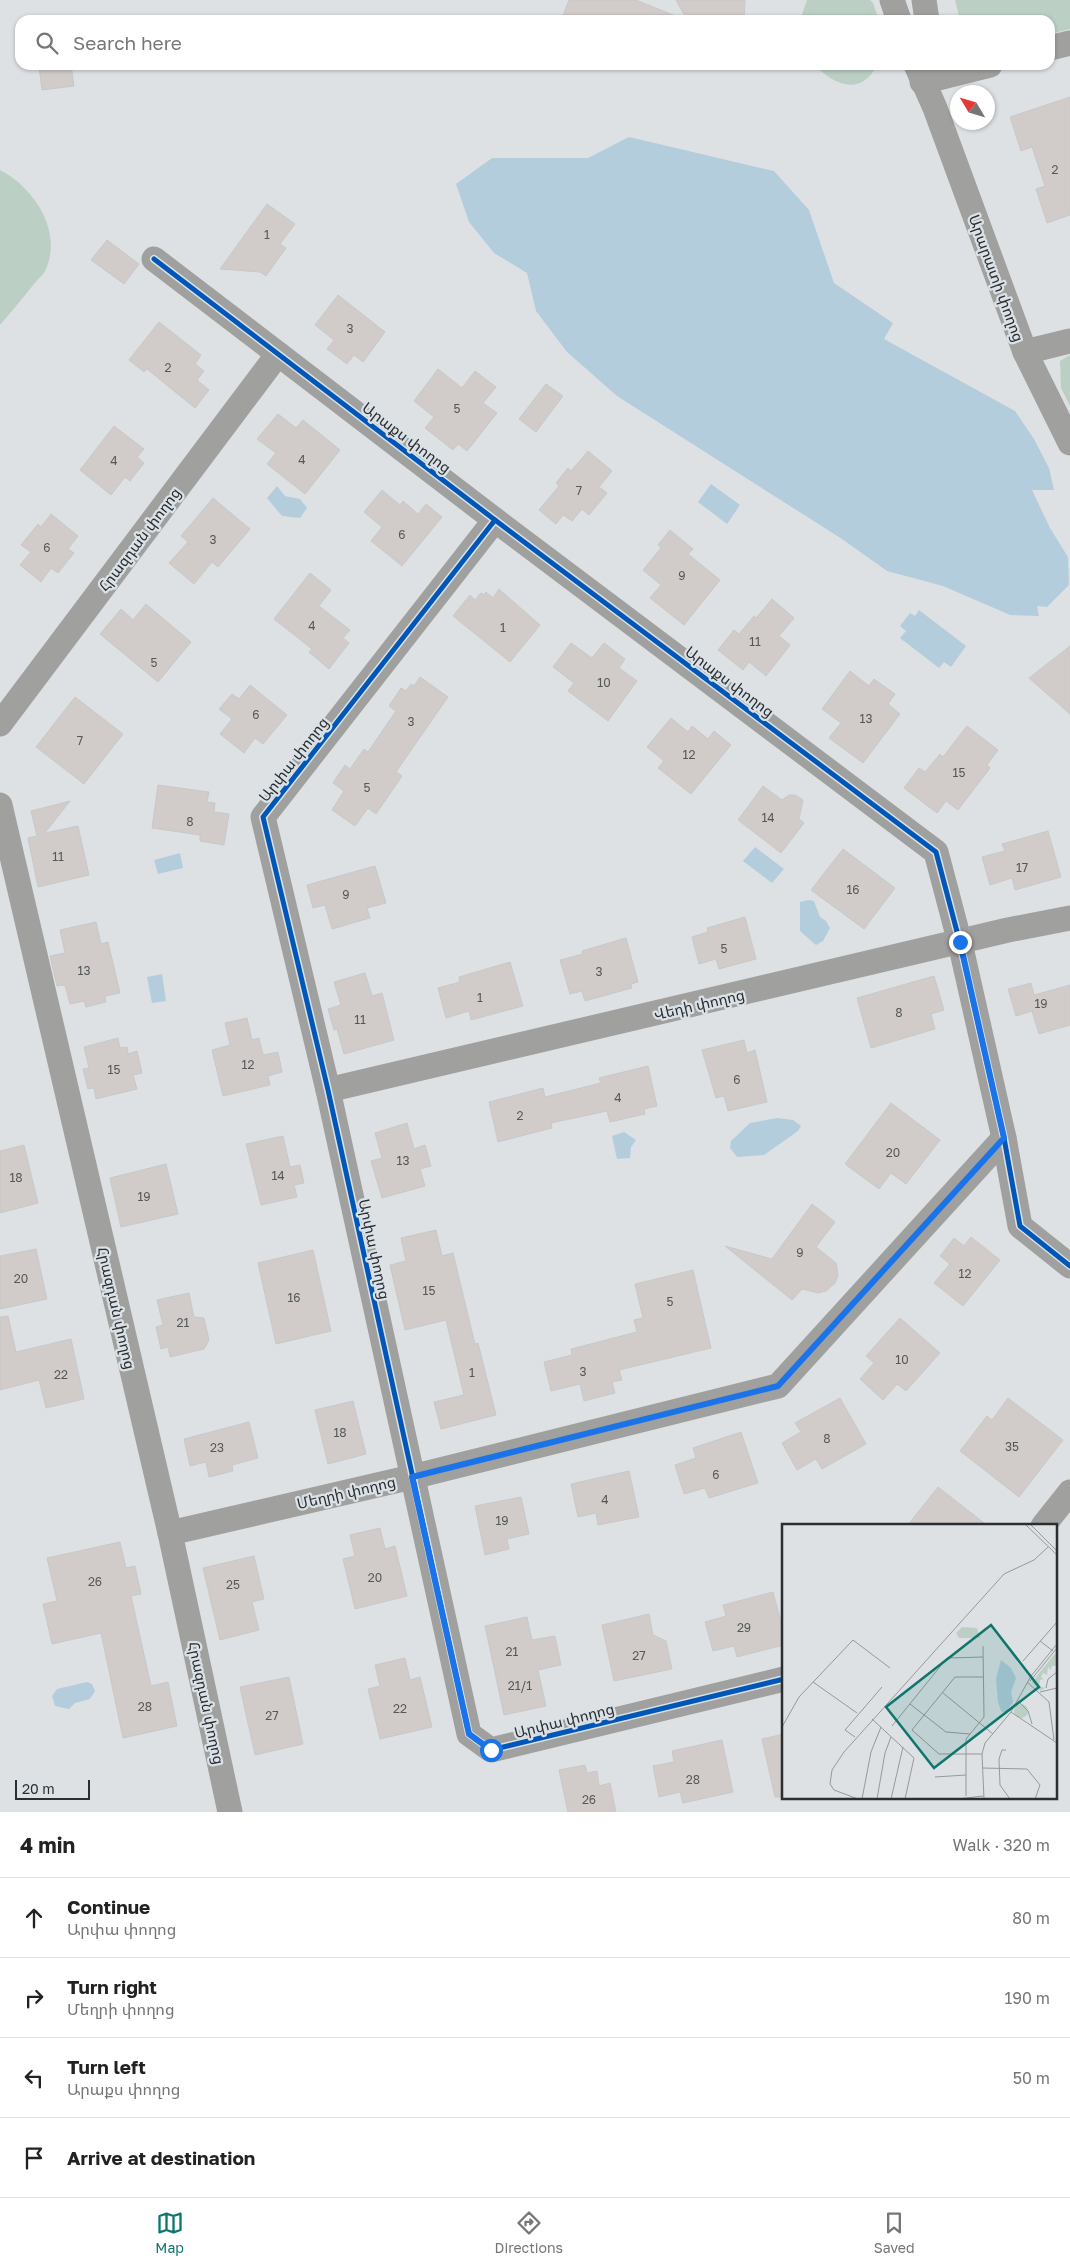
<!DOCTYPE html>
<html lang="en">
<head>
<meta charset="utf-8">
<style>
  :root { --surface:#fff; --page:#f6f6f6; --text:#222; --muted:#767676; --line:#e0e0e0; --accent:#0f766e }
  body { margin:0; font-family:"Golos Text","Noto Sans Armenian",sans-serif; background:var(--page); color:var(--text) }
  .compass { position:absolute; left:950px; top:85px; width:45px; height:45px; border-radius:50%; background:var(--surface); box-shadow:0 1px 4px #0004; rotate:308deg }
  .scale { position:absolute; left:15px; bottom:12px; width:75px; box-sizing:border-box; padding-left:5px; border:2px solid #2b2e30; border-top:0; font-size:14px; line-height:18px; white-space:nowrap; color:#2b2e30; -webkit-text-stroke:4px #dbe2e7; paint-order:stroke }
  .stop { position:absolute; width:15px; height:15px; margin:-11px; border:4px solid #1a73e8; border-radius:50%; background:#fff }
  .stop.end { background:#1a73e8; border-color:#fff; box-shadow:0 1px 5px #0008 }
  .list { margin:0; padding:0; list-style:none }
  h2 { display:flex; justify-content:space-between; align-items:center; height:65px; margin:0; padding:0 20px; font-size:21px }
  h2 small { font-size:16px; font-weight:400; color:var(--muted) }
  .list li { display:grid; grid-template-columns:32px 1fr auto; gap:15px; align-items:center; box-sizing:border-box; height:80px; padding:0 20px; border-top:1px solid var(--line) }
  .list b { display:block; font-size:19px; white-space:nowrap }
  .list p { margin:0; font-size:16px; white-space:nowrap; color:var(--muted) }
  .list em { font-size:16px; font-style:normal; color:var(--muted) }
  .icon { flex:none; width:28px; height:28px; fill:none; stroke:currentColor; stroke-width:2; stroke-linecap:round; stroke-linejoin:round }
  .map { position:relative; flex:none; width:1070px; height:1812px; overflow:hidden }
  .search { position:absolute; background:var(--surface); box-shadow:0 1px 4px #0004; left:15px; right:15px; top:15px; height:55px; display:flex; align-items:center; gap:12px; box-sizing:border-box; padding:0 18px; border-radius:15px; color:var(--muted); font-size:19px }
  .sheet { height:385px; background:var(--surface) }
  nav { display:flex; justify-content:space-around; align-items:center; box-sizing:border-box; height:70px; border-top:1px solid var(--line); background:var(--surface); font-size:14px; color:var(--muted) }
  nav a { display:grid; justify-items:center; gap:2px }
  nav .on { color:var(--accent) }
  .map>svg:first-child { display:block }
  .green { fill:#bccfc4 }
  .water { fill:#b3cddc }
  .building { fill:#d1ccca; stroke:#c8c8c8 }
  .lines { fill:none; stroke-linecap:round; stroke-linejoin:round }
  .minor { stroke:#a0a09f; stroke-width:25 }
  .cycleway-casing { stroke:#dbe2e7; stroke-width:8 }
  .cycleway { stroke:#0057b8; stroke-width:5 }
  .route { stroke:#1a73e8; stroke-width:6 }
  .labels { text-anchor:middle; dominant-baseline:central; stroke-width:4.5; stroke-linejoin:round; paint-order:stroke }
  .number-label { font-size:12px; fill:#565758 }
  .street-label { font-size:15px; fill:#2b2e30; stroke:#dbe2e7 }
  .inset-road { fill:none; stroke:#96999c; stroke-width:1 }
  .view { fill:#0f766e; fill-opacity:0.15; stroke:#0f766e; stroke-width:2.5 }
  .inset-edge { fill:none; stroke:#2b2e30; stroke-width:2.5 }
</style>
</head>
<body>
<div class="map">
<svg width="1070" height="1812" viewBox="0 0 1070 1812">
  <rect width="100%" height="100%" fill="#dee1e4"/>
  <g class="green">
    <path d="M807,0H870L873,3L879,20H800Z"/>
    <path d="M955,0H1070V29L1050,34V20H960Z"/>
    <path d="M815,65H877C862,96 834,86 815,65Z"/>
    <path d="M0,170C33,187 63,230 46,269C44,274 38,279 34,284C23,298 12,311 0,325Z"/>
    <path d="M1070,355V406L1061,388L1060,361Z"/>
  </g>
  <g class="water">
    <path d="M629,137L774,171L809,210L834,283L893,323L884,339L1015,411L1034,439L1049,468L1054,490H1032L1050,528L1068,557L1069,585L1047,607L1037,606L1039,616L1010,615L943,586L887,571L842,539L617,396L567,352L536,311L527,273L494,253L469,222L456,184L492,158H588Z"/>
    <path d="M711,484L740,505L727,524L698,502Z"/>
    <path d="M277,486L285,496L300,499L307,508L300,518L282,516L267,498Z"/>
    <path d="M919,610L966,646L951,667L944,662L939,668L900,638L906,631L900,626L910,613L915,616Z"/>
    <path d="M755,847L784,869L772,883L743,861Z"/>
    <path d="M180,853L183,868L158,874L154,860Z"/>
    <path d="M809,900L814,901L820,917L826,921L830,928L823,941L816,945L800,931V902Z"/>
    <path d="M162,974L166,1001L152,1003L147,977Z"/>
    <path d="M777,1118L793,1120L801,1126L798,1131L764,1155L737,1157L730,1148L731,1141L750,1123Z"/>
    <path d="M624,1132L636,1140L631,1147L630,1158L617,1159L612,1136Z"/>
    <path d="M87,1682L92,1684L95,1691L90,1699L75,1703L69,1709L55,1706L52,1696L57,1689Z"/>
  </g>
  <g class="building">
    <path d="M569,0H636L683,19L561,20Z"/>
    <path d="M676,0H745L744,20H687Z"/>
    <path d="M52,65H71L74,86L42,90L39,67Z"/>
    <path d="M1070,97V215L1047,223L1036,189L1045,186L1032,147L1021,151L1010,117Z"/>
    <path d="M267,204L295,224L280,244L286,248L266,276L260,272L220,269Z"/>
    <path d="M107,240L139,264L124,284L91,260Z"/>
    <path d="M338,295L385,332L363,362L354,355L347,364L327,349L334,340L315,325Z"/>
    <path d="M159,322L201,355L195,364L204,371L197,380L209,390L195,408L147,369L144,372L129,360Z"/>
    <path d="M438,369L462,388L475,371L496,387L483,403L497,413L467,451L458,444L453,450L425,428L434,417L414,401Z"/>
    <path d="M546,384L563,396L536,432L519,419Z"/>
    <path d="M278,414L296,428L303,420L340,450L305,494L267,464L276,453L257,439Z"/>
    <path d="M114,426L144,449L137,457L144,463L130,481L125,477L111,495L80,470Z"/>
    <path d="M588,451L612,471L599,487L607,493L589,515L582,509L572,521L563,515L556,524L539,510L559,486L556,483L568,468L571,471Z"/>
    <path d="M382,490L400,505L403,501L418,514L426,504L442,517L402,566L371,541L382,527L364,512Z"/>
    <path d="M213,498L250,529L218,567L212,562L194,584L169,563L188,542L181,536Z"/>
    <path d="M51,514L78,536L68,549L74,553L58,573L51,568L41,582L20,565L31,552L21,545L38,524L41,527Z"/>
    <path d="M670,530L693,549L688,554L720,580L684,625L650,598L661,585L643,570L661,548L658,545Z"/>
    <path d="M310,573L331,590L319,606L350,630L343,638L349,643L329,669L309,652L312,649L274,619Z"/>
    <path d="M499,589L540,625L510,662L453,616L470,595L475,600L481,593L484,595L486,592L493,598Z"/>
    <path d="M772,599L794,618L779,636L790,645L766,676L749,662L743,670L718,650L734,630L739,634L754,616L756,618Z"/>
    <path d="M146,604L191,642L158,682L100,634L121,609L133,620Z"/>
    <path d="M571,643L592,658L604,643L625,659L619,668L637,681L608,721L568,691L574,683L553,667Z"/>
    <path d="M1070,646V714L1029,678Z"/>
    <path d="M850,671L869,686L874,679L895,694L888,704L900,714L863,763L829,738L841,723L822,709Z"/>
    <path d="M420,677L448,697L396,772L402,776L376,814L368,808L355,826L332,810L344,791L333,783L345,765L350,769L364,749L368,752L396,711L389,706L401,688L406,691L411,684L414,686Z"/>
    <path d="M250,685L287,715L263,744L255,738L244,753L220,734L232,719L219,709L232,694L239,699Z"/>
    <path d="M75,697L123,734L84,784L36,747Z"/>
    <path d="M671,718L688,732L692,726L708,739L714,731L731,745L691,794L658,768L664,761L647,747Z"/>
    <path d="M967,726L998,750L987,765L990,768L958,810L946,801L937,813L904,788L919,768L925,772L940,754L943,757Z"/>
    <path d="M158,785L209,792L207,802L215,803L214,812L229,814L224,845L200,841V835L152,828Z"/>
    <path d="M763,786L782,800L789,795H795L803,800L799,819L804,823L781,853L738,820Z"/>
    <path d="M70,801L45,833L78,826L89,875L38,887L28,838L37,836L31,811Z"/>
    <path d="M1048,831L1061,877L1015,890L1012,878L990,885L982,857L1005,851L1002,844Z"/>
    <path d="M843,849L895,888L864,929L811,890Z"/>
    <path d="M375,866L386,903L367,908L370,918L332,929L325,905L313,908L307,885Z"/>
    <path d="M745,917L756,959L719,969L716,959L699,964L692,937L708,932L707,928Z"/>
    <path d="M96,922L101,944L108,942L120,993L105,996L106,1002L86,1007L84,1001L70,1004L65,985L57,986L50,956L65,953L60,930Z"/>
    <path d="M626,938L638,982L631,984L632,988L585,1001L582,991L570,994L560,960L583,954L582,951Z"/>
    <path d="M510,962L523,1006L471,1020L469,1011L446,1018L438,988L460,982L459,977Z"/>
    <path d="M365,973L372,996L382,993L394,1040L344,1054L337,1029L334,1030L328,1009L341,1005L334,982Z"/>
    <path d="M934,976L944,1010L931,1014L935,1029L871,1048L857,998Z"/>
    <path d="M1031,983L1034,995L1070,985V1025L1039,1034L1032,1011L1016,1016L1008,989Z"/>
    <path d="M247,1018L252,1040L259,1038L263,1055L278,1052L282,1072L268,1076L270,1085L223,1096L212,1050L230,1045L225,1023Z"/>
    <path d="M118,1038L120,1048L127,1047L128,1054L137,1051L142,1073L133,1075L137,1089L96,1099L94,1088L88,1089L83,1069L89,1068L84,1047Z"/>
    <path d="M744,1040L747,1053L755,1050L767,1102L728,1111L724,1096L716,1098L702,1050Z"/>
    <path d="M648,1066L657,1106L644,1109L645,1114L610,1122L607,1111L551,1123L552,1128L498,1142L489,1102L543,1088L545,1097L601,1083L599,1078Z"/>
    <path d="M891,1103L940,1140L906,1184L891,1173L879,1189L845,1164Z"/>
    <path d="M407,1123L414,1149L425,1145L431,1166L420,1169L425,1186L382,1198L371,1161L382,1158L375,1133Z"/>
    <path d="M283,1136L290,1167L300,1165L304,1183L294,1185L297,1197L261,1205L246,1144Z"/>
    <path d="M24,1145L38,1203L0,1213V1151Z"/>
    <path d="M166,1164L178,1214L121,1227L110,1178Z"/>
    <path d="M812,1204L835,1222L816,1247L836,1263L838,1275L835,1283L826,1291L818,1293L802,1289L792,1300L725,1246L772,1259Z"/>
    <path d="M436,1230L442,1256L453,1253L475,1344L478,1343L496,1415L441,1429L434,1402L464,1395L446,1320L405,1330L390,1265L406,1261L401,1238Z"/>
    <path d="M971,1237L1000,1260L963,1306L934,1283L950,1264L940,1256L954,1238L964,1246Z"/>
    <path d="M36,1249L47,1299L0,1309V1256Z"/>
    <path d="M313,1250L331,1331L276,1344L258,1263Z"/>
    <path d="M693,1270L711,1348L619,1370L622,1380L612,1382L615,1393L584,1401L580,1384L551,1391L544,1362L572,1355L571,1349L637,1332L634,1320L643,1318L635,1284Z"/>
    <path d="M189,1293L194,1317L204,1318L209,1340L204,1349L170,1357L168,1347L161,1349L156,1327L163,1325L157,1300Z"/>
    <path d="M8,1316L16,1352L71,1339L84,1399L46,1408L39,1380L0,1390V1317Z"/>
    <path d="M900,1318L940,1353L906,1391L897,1384L883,1400L860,1379L874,1363L866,1356Z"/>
    <path d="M840,1398L866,1444L822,1469L816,1459L797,1470L782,1443L801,1432L795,1423Z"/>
    <path d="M1008,1398L1063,1440L1019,1497L960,1451L987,1416L992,1420Z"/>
    <path d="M353,1401L366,1454L328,1464L315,1410Z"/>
    <path d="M249,1422L258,1458L232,1465L233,1471L209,1477L206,1462L190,1466L184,1439Z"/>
    <path d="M741,1432L758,1483L709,1498L705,1488L684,1494L675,1465L696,1458L693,1448Z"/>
    <path d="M629,1471L639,1517L598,1525L596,1513L578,1517L571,1484Z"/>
    <path d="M938,1487L988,1526H907Z"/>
    <path d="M521,1497L529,1534L507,1539L509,1549L485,1555L475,1506Z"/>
    <path d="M380,1528L385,1549L395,1546L407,1596L355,1609L343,1559L355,1556L350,1535Z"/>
    <path d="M120,1542L126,1568L135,1566L141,1594L131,1596L151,1686L168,1682L177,1726L123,1738L101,1633L52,1644L43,1604L57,1601L47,1558Z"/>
    <path d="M254,1556L264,1599L252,1602L259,1630L220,1640L203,1568Z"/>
    <path d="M773,1592L784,1633V1645L737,1657L734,1646L713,1651L705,1622L726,1616L723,1605Z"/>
    <path d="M649,1614L653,1635L666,1641L672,1669L614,1681L602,1625Z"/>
    <path d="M527,1617L532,1640L555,1636L561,1665L538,1670L546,1706L504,1715L485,1626Z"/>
    <path d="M405,1658L410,1680L420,1677L432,1727L380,1739L368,1689L380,1686L375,1665Z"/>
    <path d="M289,1677L303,1744L255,1755L240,1687Z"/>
    <path d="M784,1734V1797H775L762,1739Z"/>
    <path d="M722,1740L733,1792L683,1803L680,1792L659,1797L653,1766L674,1762L672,1751Z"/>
    <path d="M585,1765L587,1773L597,1771L599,1786L610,1783L616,1812H568L559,1770Z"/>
  </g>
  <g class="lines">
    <g class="minor">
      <path d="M892,0L899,20"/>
      <path d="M924,0L927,20"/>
      <path d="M1050,48L1070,43"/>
      <path d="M916,65L935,108L1025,352L1070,443"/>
      <path d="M922,82L990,65"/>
      <path d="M154,259L495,520L936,852L960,943L1004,1138L1020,1226L1070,1266"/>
      <path d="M1025,352L1070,341"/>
      <path d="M495,520L263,817L328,1090L469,1734L491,1750L784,1679"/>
      <path d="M0,724L278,354"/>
      <path d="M0,805L170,1533L230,1812"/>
      <path d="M328,1090L1008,930L1070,918"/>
      <path d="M1043,1526L1070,1492"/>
      <path d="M170,1533L412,1477L778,1386L1004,1138"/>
    </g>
    <defs>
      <g id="cycleway">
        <path d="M154,259L495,520L936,852L960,943L1004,1138L1020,1226L1070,1266"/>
        <path d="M495,520L263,817L328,1090L469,1734L491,1750L784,1679"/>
      </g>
    </defs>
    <use href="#cycleway" class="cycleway-casing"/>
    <use href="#cycleway" class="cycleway"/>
  </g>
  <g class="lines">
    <path class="route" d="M491,1750L469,1734L412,1477L778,1386L1004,1138L960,942"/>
  </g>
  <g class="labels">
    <g class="number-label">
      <text x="1055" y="169">2</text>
      <text x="267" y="234">1</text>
      <text x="350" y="328">3</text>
      <text x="168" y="367">2</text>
      <text x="457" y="408">5</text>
      <text x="302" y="459">4</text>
      <text x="114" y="460">4</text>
      <text x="579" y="490">7</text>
      <text x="402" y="534">6</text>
      <text x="213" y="539">3</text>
      <text x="47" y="547">6</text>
      <text x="682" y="575">9</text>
      <text x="312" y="625">4</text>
      <text x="503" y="627">1</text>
      <text x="755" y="641">11</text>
      <text x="154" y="662">5</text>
      <text x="604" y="682">10</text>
      <text x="256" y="714">6</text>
      <text x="866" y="718">13</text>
      <text x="411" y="721">3</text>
      <text x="80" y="740">7</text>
      <text x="689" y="754">12</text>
      <text x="959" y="772">15</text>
      <text x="367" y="787">5</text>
      <text x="768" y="817">14</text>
      <text x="190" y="821">8</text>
      <text x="58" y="856">11</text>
      <text x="1022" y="867">17</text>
      <text x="853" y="889">16</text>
      <text x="346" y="894">9</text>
      <text x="724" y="948">5</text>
      <text x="84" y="970">13</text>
      <text x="599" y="971">3</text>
      <text x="480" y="997">1</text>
      <text x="1041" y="1003">19</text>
      <text x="899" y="1012">8</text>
      <text x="360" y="1019">11</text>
      <text x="248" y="1064">12</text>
      <text x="114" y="1069">15</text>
      <text x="737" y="1079">6</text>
      <text x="618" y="1097">4</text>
      <text x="520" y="1115">2</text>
      <text x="893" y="1152">20</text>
      <text x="403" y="1160">13</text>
      <text x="278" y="1175">14</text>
      <text x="16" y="1177">18</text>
      <text x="144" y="1196">19</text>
      <text x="800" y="1252">9</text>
      <text x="965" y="1273">12</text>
      <text x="21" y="1278">20</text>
      <text x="429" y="1290">15</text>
      <text x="294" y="1297">16</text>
      <text x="670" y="1301">5</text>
      <text x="183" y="1322">21</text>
      <text x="902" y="1359">10</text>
      <text x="583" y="1371">3</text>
      <text x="472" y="1372">1</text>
      <text x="61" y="1374">22</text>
      <text x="340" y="1432">18</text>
      <text x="827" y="1438">8</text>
      <text x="1012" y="1446">35</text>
      <text x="217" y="1447">23</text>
      <text x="716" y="1474">6</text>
      <text x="605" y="1499">4</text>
      <text x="502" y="1520">19</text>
      <text x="375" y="1577">20</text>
      <text x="95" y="1581">26</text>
      <text x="233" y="1584">25</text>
      <text x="744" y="1627">29</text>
      <text x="512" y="1651">21</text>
      <text x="639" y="1655">27</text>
      <text x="520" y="1685">21/1</text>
      <text x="145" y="1706">28</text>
      <text x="400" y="1708">22</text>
      <text x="272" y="1715">27</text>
      <text x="693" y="1779">28</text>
      <text x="589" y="1799">26</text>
    </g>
    <g class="street-label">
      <text transform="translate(997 278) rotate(70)">Արարատի փողոց</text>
      <text transform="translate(407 437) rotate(37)">Արաքս փողոց</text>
      <text transform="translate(139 539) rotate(-53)">Հրազդան փողոց</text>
      <text transform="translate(730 681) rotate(37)">Արաքս փողոց</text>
      <text transform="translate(293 759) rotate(-52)">Արփա փողոց</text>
      <text transform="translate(699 1004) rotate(-13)">Վեդի փողոց</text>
      <text transform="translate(375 1249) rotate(78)">Արփա փողոց</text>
      <text transform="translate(117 1308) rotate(77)">Հրազդան փողոց</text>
      <text transform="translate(346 1492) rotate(-13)">Մեղրի փողոց</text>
      <text transform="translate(207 1703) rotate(78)">Հրազդան փողոց</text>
      <text transform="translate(564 1720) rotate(-14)">Արփա փողոց</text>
    </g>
  </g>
  <g transform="translate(782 1524)">
    <rect width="275" height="275" fill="#dee1e4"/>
    <path d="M180,103L195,104L198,114H177L174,109ZM275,127V142H270L269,146L266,143L265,151L261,149L259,153L262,155L258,156L257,162L263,164L258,167L250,158ZM232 187a7 7 0 1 1 14 0a7 7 0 1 1-14 0Z" fill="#bccfc4"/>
    <path d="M219,136L229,144L234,154L229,168L231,178L223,189L219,187L216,178L214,155Z" fill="#b3cddc"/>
    <path class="inset-road" d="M243,0L275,31M248,0L275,27M258,117L271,127M241,137L275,98M248,157L275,124M31,158L75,189M245,158L267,178L272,216M264,164L266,155L275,148M258,168L275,164M161,169L211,210M235,176L246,187L250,200M128,180L164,208L188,210M229,188L275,219M90,195L132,234L123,275M110,202L165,134L201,133M0,203L17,173L71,116L108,144M73,213L63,206L100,163M224,226H220L217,235L218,261L228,275M200,230H157L130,206L173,153H201M200,244L245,245L258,261L253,275M153,253L184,251M184,272V215L202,193L201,122M76,275L52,266L48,260L50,246L62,228L222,50L252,36L266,23M80,275L89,228L99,203M95,275L103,229L109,213M109,275L121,223M176,275L201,272M202,275L200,230L203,219L229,188L249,152L275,120"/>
    <path class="view" d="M209,101L257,163L152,244L104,183Z"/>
    <rect width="275" height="275" class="inset-edge"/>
  </g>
</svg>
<svg class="compass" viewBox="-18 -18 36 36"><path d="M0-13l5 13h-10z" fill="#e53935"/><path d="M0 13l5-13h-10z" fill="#767676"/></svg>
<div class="scale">20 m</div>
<div class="stop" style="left:491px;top:1750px"></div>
<div class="stop end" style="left:960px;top:942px"></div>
<div class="search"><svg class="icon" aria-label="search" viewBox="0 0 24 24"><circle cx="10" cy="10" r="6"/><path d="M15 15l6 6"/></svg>Search here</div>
</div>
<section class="sheet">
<h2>4 min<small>Walk · 320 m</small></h2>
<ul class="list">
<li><svg class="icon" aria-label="ahead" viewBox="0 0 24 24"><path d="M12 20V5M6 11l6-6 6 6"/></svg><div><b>Continue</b><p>Արփա փողոց</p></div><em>80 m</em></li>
<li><svg class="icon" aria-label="right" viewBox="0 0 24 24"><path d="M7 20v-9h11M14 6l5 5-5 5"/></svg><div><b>Turn right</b><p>Մեղրի փողոց</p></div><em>190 m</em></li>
<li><svg class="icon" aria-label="left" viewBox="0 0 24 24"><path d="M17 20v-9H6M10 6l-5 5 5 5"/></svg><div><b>Turn left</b><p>Արաքս փողոց</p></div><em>50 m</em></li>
<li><svg class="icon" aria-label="arrive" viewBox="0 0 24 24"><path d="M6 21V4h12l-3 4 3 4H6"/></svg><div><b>Arrive at destination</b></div></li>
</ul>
</section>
<nav>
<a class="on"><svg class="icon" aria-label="map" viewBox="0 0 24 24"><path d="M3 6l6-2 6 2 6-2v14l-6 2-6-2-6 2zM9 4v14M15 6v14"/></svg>Map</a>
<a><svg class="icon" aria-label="directions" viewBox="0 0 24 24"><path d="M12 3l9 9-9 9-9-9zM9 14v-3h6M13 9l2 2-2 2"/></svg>Directions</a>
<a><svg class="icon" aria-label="saved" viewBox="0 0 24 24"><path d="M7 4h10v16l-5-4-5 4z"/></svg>Saved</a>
</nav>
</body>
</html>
